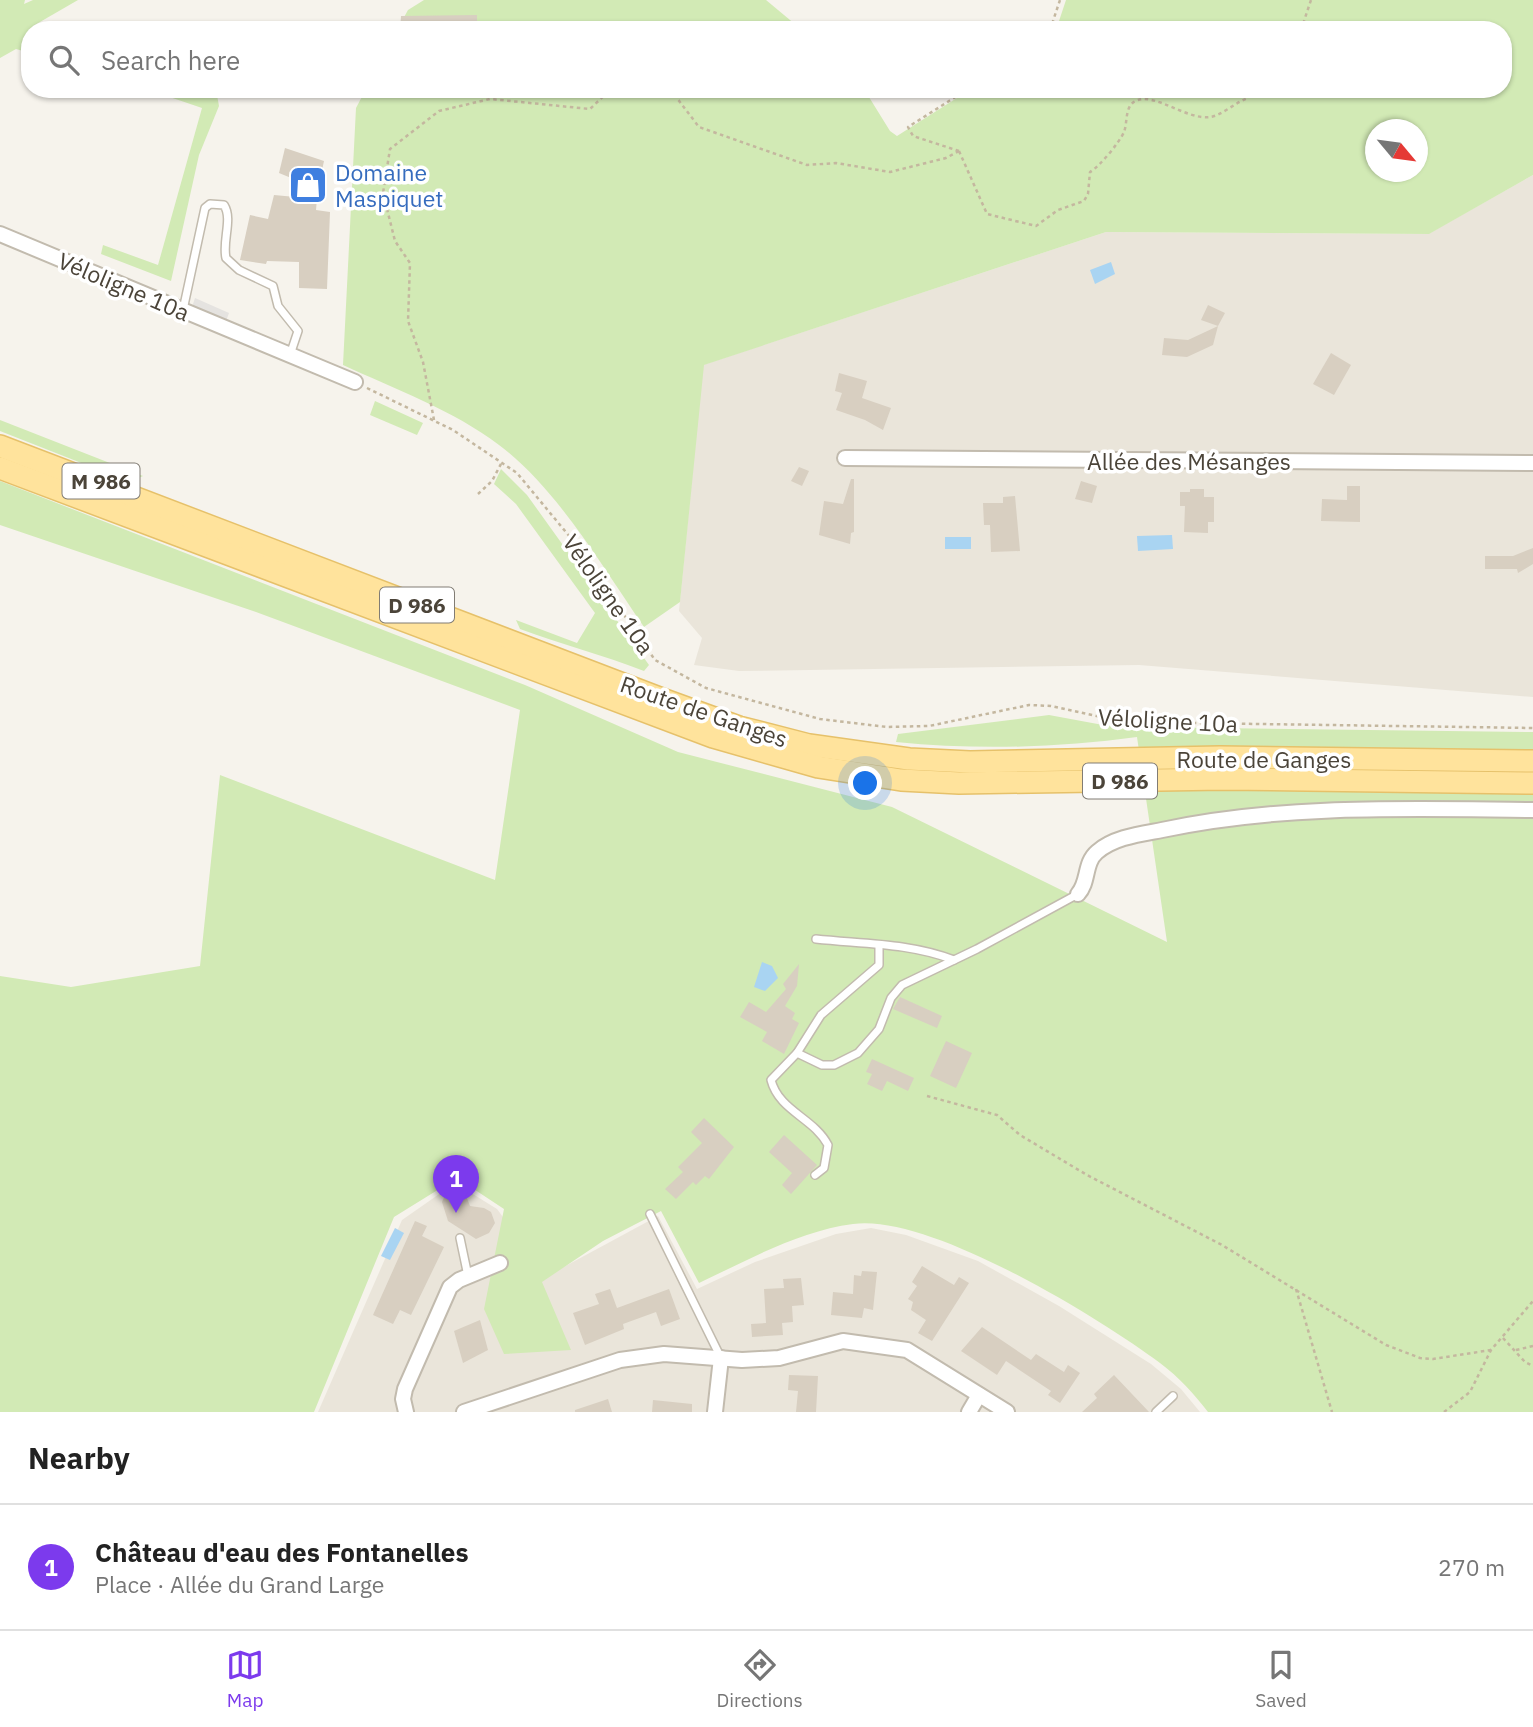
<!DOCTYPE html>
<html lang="en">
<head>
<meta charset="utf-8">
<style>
  :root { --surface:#fff; --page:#f6f6f6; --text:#222; --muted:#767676; --line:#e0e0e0; --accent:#7c3aed }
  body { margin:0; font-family:"IBM Plex Sans",sans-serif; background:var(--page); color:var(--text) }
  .compass { position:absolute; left:1365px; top:119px; width:63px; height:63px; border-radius:50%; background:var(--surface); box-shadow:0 2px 5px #0004; rotate:119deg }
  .you { position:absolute; left:866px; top:784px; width:24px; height:24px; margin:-18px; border:5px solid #fff; border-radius:50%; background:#1a73e8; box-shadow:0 0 0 10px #1a73e833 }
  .badge { display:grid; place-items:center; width:46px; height:46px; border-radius:50%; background:var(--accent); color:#fff; font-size:23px; font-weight:700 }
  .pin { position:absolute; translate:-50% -58px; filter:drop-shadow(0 2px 4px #0008) }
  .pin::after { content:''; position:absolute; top:37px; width:24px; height:21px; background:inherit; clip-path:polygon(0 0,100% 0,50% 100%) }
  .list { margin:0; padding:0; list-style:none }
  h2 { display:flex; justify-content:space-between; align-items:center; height:91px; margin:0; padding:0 28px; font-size:30px }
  h2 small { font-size:23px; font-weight:400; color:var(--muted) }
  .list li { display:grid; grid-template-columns:46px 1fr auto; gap:21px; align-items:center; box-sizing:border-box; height:126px; padding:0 28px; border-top:2px solid var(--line) }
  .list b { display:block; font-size:26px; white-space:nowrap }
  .list p { margin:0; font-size:23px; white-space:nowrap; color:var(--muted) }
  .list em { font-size:23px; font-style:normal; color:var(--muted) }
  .icon { flex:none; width:38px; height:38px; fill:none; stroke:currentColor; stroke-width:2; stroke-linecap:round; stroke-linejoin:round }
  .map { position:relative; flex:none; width:1533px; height:1412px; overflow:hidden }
  .search { position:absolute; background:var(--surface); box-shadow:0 2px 5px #0004; left:21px; right:21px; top:21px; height:77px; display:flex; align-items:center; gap:18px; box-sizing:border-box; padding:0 24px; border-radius:28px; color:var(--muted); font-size:26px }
  .sheet { height:217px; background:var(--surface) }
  nav { display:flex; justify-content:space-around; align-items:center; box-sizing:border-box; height:98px; border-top:2px solid var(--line); background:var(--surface); font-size:19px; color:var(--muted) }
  nav a { display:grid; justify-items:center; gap:4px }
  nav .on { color:var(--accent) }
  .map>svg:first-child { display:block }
  .residential { fill:#eae5da }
  .green { fill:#d2eab5; fill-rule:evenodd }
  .parking { fill:#e5e3e0 }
  .water { fill:#a9d4f2 }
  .building { fill:#d8cfc1 }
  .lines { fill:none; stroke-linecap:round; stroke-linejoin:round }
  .lane-casing { stroke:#c2bbae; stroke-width:10 }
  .street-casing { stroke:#c2bbae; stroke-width:18 }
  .primary-casing { stroke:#e6c16a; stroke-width:24 }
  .path { stroke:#c4b79f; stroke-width:2.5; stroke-dasharray:3.5 3.5; stroke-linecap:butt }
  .lane { stroke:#fff; stroke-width:7 }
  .street { stroke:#fff; stroke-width:14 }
  .primary { stroke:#ffe39c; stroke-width:21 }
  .labels { text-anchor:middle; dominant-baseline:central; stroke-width:7; stroke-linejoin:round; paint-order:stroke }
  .shield { fill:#fff; stroke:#817c74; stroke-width:2 }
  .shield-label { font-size:21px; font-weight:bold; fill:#4b4439 }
  .shop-label { font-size:23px; fill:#366cbe; stroke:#fff; text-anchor:start }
  .street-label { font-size:23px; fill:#4b4439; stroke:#fff }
</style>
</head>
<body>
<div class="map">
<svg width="1533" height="1412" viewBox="0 0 1533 1412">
  <rect width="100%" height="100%" fill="#f6f3ec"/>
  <g class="residential">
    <path d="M1533,175V697L1139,665L739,671L694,665L702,638L679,611L703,365L1106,232L1428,234Z"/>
    <path d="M455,1183L497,1209L547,1276L658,1216L697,1289L755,1262L836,1234L871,1228L906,1235L978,1261L1059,1306L1151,1364L1181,1389L1200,1412H318L402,1220Z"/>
  </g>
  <g class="green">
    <path d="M0,0H25L24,4L33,0H78L33,26L36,30H30V53L16,49L0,58Z"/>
    <path d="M424,0H766L802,30H397L408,10Z"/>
    <path d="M1066,0H1533V175L1429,234L1106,232L704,365L680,602L644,627C604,569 556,487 499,445C453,410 395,389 343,365L356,108L366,89H864L890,131L897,136L971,89H1503V30H1056ZM1376,130H1418V172H1376Z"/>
    <path d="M146,89H199L217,95L219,106L199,155L171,281L101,254L103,245L158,265L202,108Z"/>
    <path d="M375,401L423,423L417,435L370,415Z"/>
    <path d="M0,420L143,476L134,480L122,479L0,431Z"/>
    <path d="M501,469L527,495L649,665L644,671C603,655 561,644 520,629L516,620L577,643L595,613L516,504L494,484Z"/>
    <path d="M0,481L525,685L678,752L892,807L1167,942L1137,737C1057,748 977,750 896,742L898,734L1049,715L1103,725L1135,727L1533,732V1412H1208C1194,1394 1179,1377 1160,1363C1098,1317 929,1213 853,1224C799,1231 748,1260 699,1283L661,1211L603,1241L542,1282L571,1350L504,1354L484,1309L504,1209L457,1178L394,1217L314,1412H0V976L71,987L200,966L220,775L495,880L520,710L256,612L0,525Z"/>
  </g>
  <path class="parking" d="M195,298L229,313L226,321L192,307Z"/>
  <g class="water">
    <path d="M1111,262L1115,274L1095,284L1090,270Z"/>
    <path d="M1172,535L1173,549L1138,551L1137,536Z"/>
    <rect x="945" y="537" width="26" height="12"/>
    <path d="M762,962L772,966L778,978L765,991L754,987Z"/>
    <path d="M395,1228L404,1233L390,1260L381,1256Z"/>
  </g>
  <g class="building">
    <path d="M477,15V30H400L401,16Z"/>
    <path d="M285,148L324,161L318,189L279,173Z"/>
    <path d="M274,195L317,199L316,210L330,212L327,289L299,288V262L267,261L266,264L240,260L250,215L268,219Z"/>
    <path d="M1208,305L1225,313L1218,326L1201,320Z"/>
    <path d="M1218,326L1213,345L1187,357L1162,355L1164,338L1188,340Z"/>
    <path d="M1331,353L1351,365L1334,395L1313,384Z"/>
    <path d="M839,373L867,381L862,398L891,408L883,430L865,420L836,410L842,393L835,391Z"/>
    <path d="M799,467L809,471L802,486L791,481Z"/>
    <path d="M851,479H854V532L851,533L850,544L819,535L824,501L843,504Z"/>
    <path d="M1081,481L1097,486L1092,503L1075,499Z"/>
    <path d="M1347,486H1360V522L1321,521L1322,499L1347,500Z"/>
    <path d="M1190,489H1204V497H1214V522H1208V533L1184,532L1185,506H1180V492H1190Z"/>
    <path d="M1015,496L1020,551L991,552L990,525H984L983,503H1003V497Z"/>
    <path d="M1533,548V564L1518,573L1517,569H1485V556H1513Z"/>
    <path d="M799,964L797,986L785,1006L795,1013L792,1019L799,1023L784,1054L762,1041L767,1032L740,1017L749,1002L766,1012L786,989L783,984Z"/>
    <path d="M900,997L942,1016L937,1028L893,1009Z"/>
    <path d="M946,1041L972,1053L956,1088L930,1076Z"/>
    <path d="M872,1059L914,1078L908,1091L887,1081L882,1091L867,1084L872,1074L866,1072Z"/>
    <path d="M704,1118L734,1147L709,1179L705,1176L696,1185L693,1182L676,1199L665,1189L683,1172L678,1167L702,1143L691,1132Z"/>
    <path d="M784,1135L817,1165L791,1194L782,1185L792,1173L769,1152Z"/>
    <path d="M454,1190L465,1193L470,1206L484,1208L491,1212L495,1223L489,1233L476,1239L448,1221L442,1202L446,1193Z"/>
    <path d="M415,1221L427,1226L422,1236L444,1247L411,1315L400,1310L393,1324L373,1315Z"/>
    <path d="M922,1266L954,1285L959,1277L969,1283L932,1341L918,1333L926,1320L911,1310L913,1302L908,1299L917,1286L912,1282Z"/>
    <path d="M862,1271L877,1272L873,1310L864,1308L862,1318L831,1315L833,1292L853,1294L854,1275L861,1276Z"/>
    <path d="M801,1278L804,1305L792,1306L793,1322L782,1323L783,1335L752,1337L751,1324L766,1323L764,1289L784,1288L783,1279Z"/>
    <path d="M610,1289L617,1308L669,1289L680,1319L661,1326L656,1312L623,1324L624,1329L585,1345L573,1313L599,1304L595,1294Z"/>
    <path d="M480,1320L488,1350L463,1363L454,1331Z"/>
    <path d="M982,1327L1031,1360L1036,1354L1064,1372L1068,1365L1080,1373L1060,1403L1048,1395L1051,1391L1006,1361L997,1375L961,1351Z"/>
    <path d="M789,1375L818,1376L816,1412H796L798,1391L788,1390Z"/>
    <path d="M1114,1375L1149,1412H1082L1097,1398L1094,1394Z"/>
    <path d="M608,1399L612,1412H575V1410Z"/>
    <path d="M653,1400L692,1404V1412H652Z"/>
  </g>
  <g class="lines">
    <defs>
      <g id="lane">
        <path d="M183,310L205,208L210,204L224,205C233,219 222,241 226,258L239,270L273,286L278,306L298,331L290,355"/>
        <path d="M816,939C863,944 910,943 954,960"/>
        <path d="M879,945V965L821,1015L797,1053L822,1065H834L858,1053L879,1029L891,998L902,985L977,949L1078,894"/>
        <path d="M797,1053L771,1080C779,1111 814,1118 828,1145L824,1168L815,1175"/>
        <path d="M650,1214L721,1358"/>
        <path d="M460,1238L468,1276"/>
        <path d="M1156,1412L1173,1396"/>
      </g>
      <g id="street">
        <path d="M0,234L355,382"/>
        <path d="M845,458L1533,463"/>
        <path d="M1078,894C1089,882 1084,863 1097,852C1114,837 1141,834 1162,830C1284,804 1409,809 1533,810"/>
        <path d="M406,1412L403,1399L405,1389L450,1287L459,1280L500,1263"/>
        <path d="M464,1412L620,1360L664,1354L742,1360L779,1358L843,1341L907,1350L1007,1412"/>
        <path d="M715,1412L721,1358"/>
        <path d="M969,1412L979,1395"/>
      </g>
      <g id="primary">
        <path d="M0,446L662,699L739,727L809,745L909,759L970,762L1220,757L1533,761"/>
        <path d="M0,468L713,737L818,767L901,780L959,783L1224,779L1533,783"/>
      </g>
    </defs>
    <use href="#lane" class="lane-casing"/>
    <use href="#street" class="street-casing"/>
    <use href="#primary" class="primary-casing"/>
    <g class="path">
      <path d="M1050,30L1060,0"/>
      <path d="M1301,30L1311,0"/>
      <path d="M670,89L699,127L807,165L836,163L890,172L946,158L959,151"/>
      <path d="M959,151L987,214L1036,226L1058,210L1084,201L1088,194L1090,172C1100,166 1119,143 1124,132C1128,122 1124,104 1138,100C1157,94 1187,120 1210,117C1221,116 1236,102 1248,98L1250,89"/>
      <path d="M959,151L913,136L908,127L968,89"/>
      <path d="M367,388L453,430L517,473L570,537L655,660L706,688L820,719L887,727L929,726L1029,705L1051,706L1124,722L1533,728"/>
      <path d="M434,420L423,362L408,321L410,263L395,241L383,193L390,149L439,111L490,99L590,109L611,89"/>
      <path d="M478,494L492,481L502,462"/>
      <path d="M927,1096L997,1115L1020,1135L1087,1175L1222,1245L1386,1345L1420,1358L1433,1359L1491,1350"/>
      <path d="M1296,1289L1332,1412"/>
      <path d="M1503,1338L1525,1362L1533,1366"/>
      <path d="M1516,1350L1533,1346"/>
      <path d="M1444,1412L1470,1392L1491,1350L1533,1301"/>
    </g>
    <use href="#lane" class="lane"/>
    <use href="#street" class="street"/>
    <use href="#primary" class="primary"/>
  </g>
  <defs>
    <symbol id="shop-square" viewBox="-11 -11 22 22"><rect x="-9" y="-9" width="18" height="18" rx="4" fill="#3f7fe0" stroke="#fff"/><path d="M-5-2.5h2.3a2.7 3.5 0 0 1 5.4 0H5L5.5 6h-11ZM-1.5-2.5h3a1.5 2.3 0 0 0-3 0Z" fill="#fff"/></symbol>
  </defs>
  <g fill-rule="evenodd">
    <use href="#shop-square" x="286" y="163" width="44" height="44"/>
  </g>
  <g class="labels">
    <g class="shield">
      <rect x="62.5" y="463.5" width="77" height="35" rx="5"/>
      <rect x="380" y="587.5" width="74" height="35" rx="5"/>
      <rect x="1083" y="763.5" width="74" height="35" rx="5"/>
    </g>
    <g class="shield-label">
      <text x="101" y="481">M 986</text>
      <text x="417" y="605">D 986</text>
      <text x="1120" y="781">D 986</text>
    </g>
    <g class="shop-label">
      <text x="335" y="172">Domaine<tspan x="335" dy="26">Maspiquet</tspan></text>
    </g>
    <g class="street-label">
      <text transform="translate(124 286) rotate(23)">Véloligne 10a</text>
      <text x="1189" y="461">Allée des Mésanges</text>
      <text transform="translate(609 594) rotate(55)">Véloligne 10a</text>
      <text transform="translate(704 711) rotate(19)">Route de Ganges</text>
      <text transform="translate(1168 720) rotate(3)">Véloligne 10a</text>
      <text x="1264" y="759">Route de Ganges</text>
    </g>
  </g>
</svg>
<svg class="compass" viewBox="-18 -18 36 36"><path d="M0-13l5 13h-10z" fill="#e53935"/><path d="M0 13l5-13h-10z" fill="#767676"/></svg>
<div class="you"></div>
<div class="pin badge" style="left:456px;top:1213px">1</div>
<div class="search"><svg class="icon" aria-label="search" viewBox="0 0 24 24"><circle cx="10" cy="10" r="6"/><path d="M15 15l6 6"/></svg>Search here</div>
</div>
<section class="sheet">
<h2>Nearby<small></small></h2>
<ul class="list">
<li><span class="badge">1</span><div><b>Château d'eau des Fontanelles</b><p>Place · Allée du Grand Large</p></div><em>270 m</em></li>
</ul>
</section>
<nav>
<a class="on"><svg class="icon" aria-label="map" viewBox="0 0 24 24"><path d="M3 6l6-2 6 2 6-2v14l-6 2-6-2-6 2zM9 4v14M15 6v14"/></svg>Map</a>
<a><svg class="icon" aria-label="directions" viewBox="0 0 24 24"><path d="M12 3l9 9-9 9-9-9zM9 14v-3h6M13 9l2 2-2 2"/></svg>Directions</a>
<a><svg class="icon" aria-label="saved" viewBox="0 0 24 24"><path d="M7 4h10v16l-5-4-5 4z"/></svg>Saved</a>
</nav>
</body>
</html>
